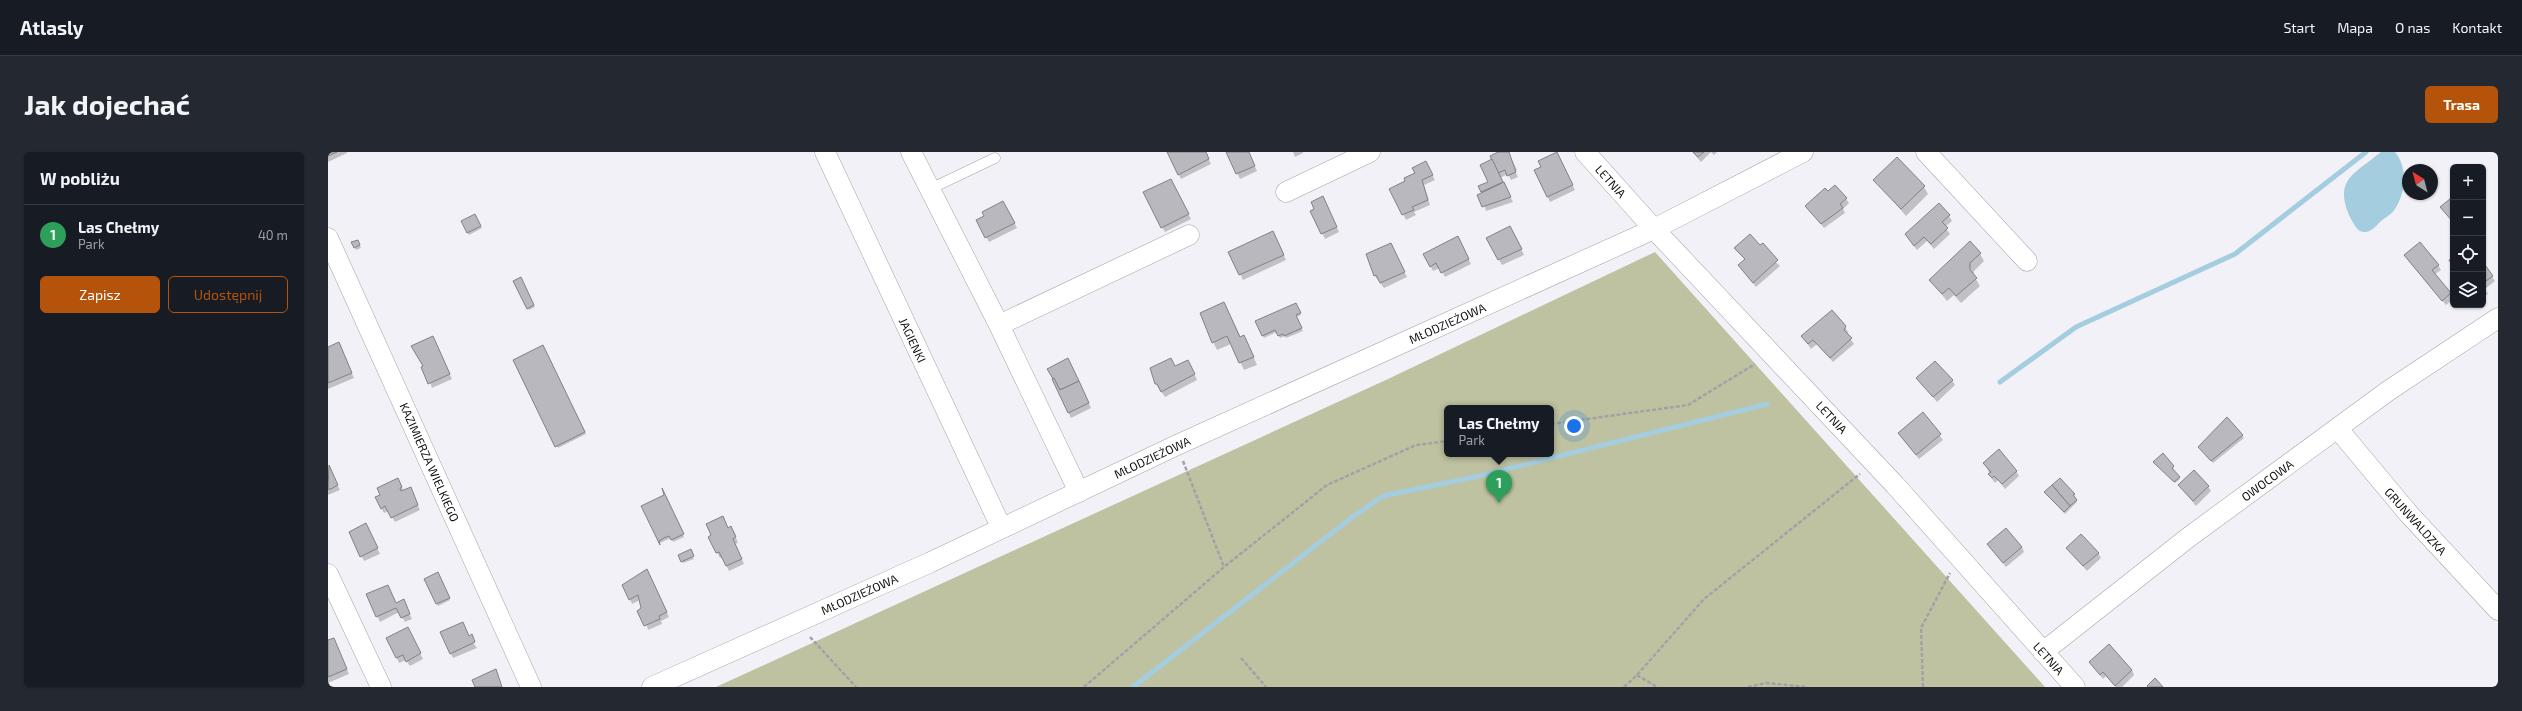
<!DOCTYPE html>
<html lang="pl">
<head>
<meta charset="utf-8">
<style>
  :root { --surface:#171b24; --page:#242831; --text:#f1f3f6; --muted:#9ea1a6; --line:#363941; --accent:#b45309 }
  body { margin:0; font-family:"Exo 2",sans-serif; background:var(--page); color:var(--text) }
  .controls { position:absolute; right:12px; top:12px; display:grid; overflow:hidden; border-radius:6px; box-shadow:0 1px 3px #0004 }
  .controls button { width:36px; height:36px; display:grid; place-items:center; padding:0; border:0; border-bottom:1px solid var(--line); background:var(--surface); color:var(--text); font:20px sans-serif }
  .compass { position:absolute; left:2074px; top:12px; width:36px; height:36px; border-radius:50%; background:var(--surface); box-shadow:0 1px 3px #0004; rotate:324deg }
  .you { position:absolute; left:1246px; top:274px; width:14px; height:14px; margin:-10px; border:3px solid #fff; border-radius:50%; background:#1a73e8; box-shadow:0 0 0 6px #1a73e833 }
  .badge { display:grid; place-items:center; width:26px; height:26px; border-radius:50%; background:var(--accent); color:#fff; font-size:13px; font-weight:700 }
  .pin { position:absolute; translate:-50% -33px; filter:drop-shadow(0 1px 2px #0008) }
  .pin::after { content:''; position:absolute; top:21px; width:14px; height:12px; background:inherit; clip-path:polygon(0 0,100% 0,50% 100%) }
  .popup { position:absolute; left:1116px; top:253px; width:110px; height:52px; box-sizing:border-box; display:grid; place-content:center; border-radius:6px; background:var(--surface); filter:drop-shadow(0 1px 3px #0005); font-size:13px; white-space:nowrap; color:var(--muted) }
  .popup b { font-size:15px; color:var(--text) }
  .popup::after { content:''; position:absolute; left:50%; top:100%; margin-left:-8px; border:8px solid transparent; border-top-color:var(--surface) }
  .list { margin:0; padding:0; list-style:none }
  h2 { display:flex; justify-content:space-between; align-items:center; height:52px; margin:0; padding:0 16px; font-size:17px }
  h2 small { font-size:13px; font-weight:400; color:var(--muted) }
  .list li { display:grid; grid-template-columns:26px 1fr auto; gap:12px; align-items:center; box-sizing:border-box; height:60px; padding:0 16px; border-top:1px solid var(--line) }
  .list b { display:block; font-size:15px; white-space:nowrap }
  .list p { margin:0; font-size:13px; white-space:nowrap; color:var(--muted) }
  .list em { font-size:13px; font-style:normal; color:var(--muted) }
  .actions { display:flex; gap:8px; padding:12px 16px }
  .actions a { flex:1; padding:9px 0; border:1px solid var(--accent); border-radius:6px; text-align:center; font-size:14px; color:var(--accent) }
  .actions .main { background:var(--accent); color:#fff }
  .icon { flex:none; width:22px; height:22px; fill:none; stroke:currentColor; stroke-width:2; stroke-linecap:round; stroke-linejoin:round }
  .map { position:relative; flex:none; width:2170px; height:535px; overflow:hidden; border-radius:6px }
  header { display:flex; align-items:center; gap:24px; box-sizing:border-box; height:56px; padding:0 20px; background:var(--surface); border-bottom:1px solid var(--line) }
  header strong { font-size:19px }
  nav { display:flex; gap:22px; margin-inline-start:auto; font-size:14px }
  .intro { display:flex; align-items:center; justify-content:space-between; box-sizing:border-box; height:96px; padding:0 24px }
  h1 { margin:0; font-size:28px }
  .button { padding:10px 18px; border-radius:6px; background:var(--accent); color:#fff; font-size:14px; font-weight:700 }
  main { display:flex; gap:24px; padding:0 24px }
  aside { flex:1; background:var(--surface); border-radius:6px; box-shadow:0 1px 3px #0004 }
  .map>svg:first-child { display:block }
  .green { fill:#bec2a0; fill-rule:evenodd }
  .water { fill:#a4cddf }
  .shadow { fill:#0003 }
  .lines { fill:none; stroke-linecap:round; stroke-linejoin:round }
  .stream { stroke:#a4cddf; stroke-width:5 }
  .building { fill:#b9b8be; stroke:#818186 }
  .service-casing { stroke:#a4a4a9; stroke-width:11 }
  .minor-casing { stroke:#a4a4a9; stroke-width:21 }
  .path { stroke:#a2a2a6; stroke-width:2.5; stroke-dasharray:4 2; stroke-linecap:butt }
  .service { stroke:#fff; stroke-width:10 }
  .minor { stroke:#fff; stroke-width:20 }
  .labels { text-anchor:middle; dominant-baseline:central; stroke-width:4; stroke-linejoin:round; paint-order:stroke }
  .street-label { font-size:12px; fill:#121214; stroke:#fff }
</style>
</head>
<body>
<header>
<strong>Atlasly</strong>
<nav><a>Start</a><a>Mapa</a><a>O nas</a><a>Kontakt</a></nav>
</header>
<div class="intro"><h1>Jak dojechać</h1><a class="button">Trasa</a></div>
<main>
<aside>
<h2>W pobliżu<small></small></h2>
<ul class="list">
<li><span class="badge" style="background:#2e9e5b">1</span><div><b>Las Chełmy</b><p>Park</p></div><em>40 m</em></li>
</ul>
<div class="actions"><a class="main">Zapisz</a><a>Udostępnij</a></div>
</aside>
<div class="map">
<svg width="2170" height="535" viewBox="0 0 2170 535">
  <rect width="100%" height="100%" fill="#f2f1f7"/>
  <path class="green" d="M1327,100L1717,535H388L1060,227ZM1119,256H1223V302H1119Z"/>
  <path class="water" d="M2053,0H2067C2080,15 2078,41 2067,57C2064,62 2057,66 2053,69C2049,73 2044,79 2038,80C2030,81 2027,74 2023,67C2005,28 2025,23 2053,0Z"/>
  <g class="shadow">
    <path d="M0,0H19V1L0,10Z"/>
    <path d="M840,0H877L883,12L853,27Z"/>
    <path d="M899,0H920L929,19L912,27Z"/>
    <path d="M965,0H975V1L967,5Z"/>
    <path d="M1173,0H1180L1189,18L1187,19L1190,25L1183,28L1180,22L1172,26L1185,50L1158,59L1151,34L1161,30L1165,7Z"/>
    <path d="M1364,0H1389L1386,3L1383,0L1373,10Z"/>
    <path d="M1231,6L1247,38L1222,50L1207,19Z"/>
    <path d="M1100,15L1107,28L1096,33L1102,53L1086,60L1088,63L1078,68L1063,37Z"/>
    <path d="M1547,28L1596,35L1600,42L1578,64Z"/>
    <path d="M845,33L863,67L837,80L834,75Z"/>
    <path d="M1500,41L1518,47L1521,51L1515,57L1517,61L1496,76L1478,54Z"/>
    <path d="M997,51L1011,80L997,87L984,59Z"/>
    <path d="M678,55L689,76L661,90L649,68Z"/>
    <path d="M147,63L154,76L141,83L134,70Z"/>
    <path d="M1621,64L1624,69L1617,75L1622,82L1606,97L1599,89L1589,98L1581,87Z"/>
    <path d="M1185,80L1196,103L1174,113L1159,86Z"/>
    <path d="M948,85L958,108L915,128L902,100Z"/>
    <path d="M1132,90L1143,112L1117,125L1112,116L1105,119L1096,102Z"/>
    <path d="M31,91L33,96L28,98L27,96Z"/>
    <path d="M1431,95L1452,114L1428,135L1411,113L1417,108L1407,96Z"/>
    <path d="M1065,97L1079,125L1056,136L1047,124L1040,103Z"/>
    <path d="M1652,102L1656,109L1646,119V124L1652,134L1633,151L1626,143L1619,149L1602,128Z"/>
    <path d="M2080,108L2110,113L2113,118L2106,123L2125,147L2118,153Z"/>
    <path d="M2155,112L2167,129L2157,137L2160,142L2155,145Z"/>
    <path d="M192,126L207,155L201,158L186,129Z"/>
    <path d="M896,151L913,186L920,192L929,213L916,218L903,192L889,198L885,190Z"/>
    <path d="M968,152L973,163L968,165L975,179L958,186L957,184L952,186L949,180L936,186L929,169Z"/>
    <path d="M1517,175L1520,180L1519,182L1526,192L1505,210L1489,192L1483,197L1474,184Z"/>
    <path d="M107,190L124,227L104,236L97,214Z"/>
    <path d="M214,195L258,282L230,296L187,208Z"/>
    <path d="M0,196L13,197L26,226L0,237Z"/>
    <path d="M743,213L763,256L743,266L720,217Z"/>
    <path d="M863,215L869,228L837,245L828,232L823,216Z"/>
    <path d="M1589,226L1624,228L1627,233L1609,250Z"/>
    <path d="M1595,262L1615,288L1591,307L1571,282Z"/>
    <path d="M1899,266L1916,286L1885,311L1873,297Z"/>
    <path d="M1827,311L1846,314L1845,319L1852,327L1847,331Z"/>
    <path d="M1657,312L1688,319L1691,324L1677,337L1670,328L1667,331L1664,327Z"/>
    <path d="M0,315L12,338L0,343Z"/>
    <path d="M72,332L76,339L82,336L92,358L67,370L61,359L56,361L53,356Z"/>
    <path d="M1851,333L1880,334L1883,339L1868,354Z"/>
    <path d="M1717,341L1746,342L1749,350L1737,362Z"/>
    <path d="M338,346L356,385L345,390L343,386L332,391L315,354Z"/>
    <path d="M400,377L406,380L410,391L407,392L416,412L401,419L394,405L392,406L381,385Z"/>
    <path d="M41,378L52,402L36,409L22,380Z"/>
    <path d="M1660,392L1694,395L1696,400L1678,415Z"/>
    <path d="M1739,396L1770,401L1773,406L1759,419Z"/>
    <path d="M362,399L366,407L355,411L351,403Z"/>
    <path d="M110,421L122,448L110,454L97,427Z"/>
    <path d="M322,423L341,465L333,469L334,472L320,478L312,448L304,452L302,447Z"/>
    <path d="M39,443L78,454L84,467L77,470L71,460L52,470Z"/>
    <path d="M82,481L95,507L82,514L78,508L71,511L59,486Z"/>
    <path d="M141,485L149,496L125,506L123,502Z"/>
    <path d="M0,489L8,492L21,522L0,531Z"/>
    <path d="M1762,510L1804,518L1806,523L1794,535H1788L1778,524L1775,527Z"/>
  </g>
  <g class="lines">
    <g class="stream">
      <path d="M1672,230L1748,175L1907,102L2038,0"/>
      <path d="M805,535L1023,366L1055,344L1147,325L1439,252"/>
    </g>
  </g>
  <g class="building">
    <path d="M0,0H9L0,4Z"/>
    <path d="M839,0H878L881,7L850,23Z"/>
    <path d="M898,0H921L927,14L908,22Z"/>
    <path d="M1170,0H1181L1188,20L1179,24L1177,18L1170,21L1162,4Z"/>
    <path d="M1229,0L1245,33L1219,45L1206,18L1213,15L1210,9Z"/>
    <path d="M1365,0H1376L1370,5Z"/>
    <path d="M1569,5L1597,34L1573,57L1545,28Z"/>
    <path d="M1164,7L1175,30L1153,40L1150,34L1160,30L1152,13Z"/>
    <path d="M1098,9L1105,23L1094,28L1100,48L1084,55L1086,58L1074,63L1061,37L1077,29L1076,26L1087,21L1084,16Z"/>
    <path d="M843,27L861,62L833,76L815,40Z"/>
    <path d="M1176,30L1183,45L1154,55L1149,43Z"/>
    <path d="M1507,33L1519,46L1512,52L1515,56L1493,72L1477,54L1497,36L1500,39Z"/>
    <path d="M995,44L1009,75L993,82L982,59L986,57L983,50Z"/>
    <path d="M2122,47L2125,50V70L2112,55Z"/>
    <path d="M675,49L687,71L657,86L648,68L656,64L654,60Z"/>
    <path d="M1611,51L1622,63L1614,70L1620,76L1603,92L1596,85L1586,94L1577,82Z"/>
    <path d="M147,62L153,74L139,81L133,69Z"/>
    <path d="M1182,74L1194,97L1170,108L1158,86Z"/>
    <path d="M945,79L956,103L911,123L900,100Z"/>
    <path d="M1422,82L1432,93L1435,91L1450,108L1425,131L1410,113L1417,107L1406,96Z"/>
    <path d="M1130,84L1141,107L1113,121L1108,111L1102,115L1095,102Z"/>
    <path d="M30,88L32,93L26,96L23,90Z"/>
    <path d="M1642,89L1653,101L1642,111V118L1649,126L1628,144L1621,136L1614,142L1601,128Z"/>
    <path d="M2092,90L2111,113L2104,118L2123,141L2114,149L2076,103Z"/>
    <path d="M1063,91L1077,120L1052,131L1048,123L1046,124L1038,102Z"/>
    <path d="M2125,106V114L2121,108Z"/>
    <path d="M2155,110L2165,124L2155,131Z"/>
    <path d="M193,125L206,153L199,157L185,129Z"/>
    <path d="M896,150L912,185L916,183L926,205L911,211L899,184L884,191L872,161Z"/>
    <path d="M968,151L973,161L968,163L974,176L956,184L955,182L950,184L947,178L934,184L927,169Z"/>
    <path d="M1504,158L1518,174L1516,178L1524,186L1502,206L1485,188L1480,192L1473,184Z"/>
    <path d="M105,184L122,222L100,232L93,215L95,214L83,194Z"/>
    <path d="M11,190L24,221L0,231V195Z"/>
    <path d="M215,193L257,280L227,295L185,208Z"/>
    <path d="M740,206L751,229L732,238L719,217Z"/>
    <path d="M843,206L847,214L860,208L867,222L833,240L829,232H827L822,216Z"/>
    <path d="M1607,209L1625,228L1605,245L1588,226Z"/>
    <path d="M726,226L732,238L751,229L761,251L740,261L724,227Z"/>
    <path d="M1595,260L1613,282L1588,303L1570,281Z"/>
    <path d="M1899,265L1915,283L1883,309L1870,295Z"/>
    <path d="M1671,297L1689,319L1674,332L1666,324L1664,326L1660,322L1663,320L1655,311Z"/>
    <path d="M1835,301L1846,314L1844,316L1852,325L1846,330L1825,310Z"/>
    <path d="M1,313L10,333L3,337H0Z"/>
    <path d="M1866,318L1881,334L1865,349L1850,333Z"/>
    <path d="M70,326L74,335L72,336L73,339L83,335L90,353L63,366L57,354L53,357L47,345L52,343L49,336Z"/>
    <path d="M1732,326L1747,342L1745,343L1749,348L1742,354L1724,333Z"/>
    <path d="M1724,333L1742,354L1736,360L1716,340Z"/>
    <path d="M334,336L356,382L343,388L341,384L336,386L331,389L332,393L313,354L336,343Z"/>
    <path d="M395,364L400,376L403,374L408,385L405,387L414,407L398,414L391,400L388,401L380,385L383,383L378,372Z"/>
    <path d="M38,371L50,396L32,405L21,380Z"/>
    <path d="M1678,376L1694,395L1675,411L1659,392Z"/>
    <path d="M1753,382L1771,401L1755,414L1738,396Z"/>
    <path d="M363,397L366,404L353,410L350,403Z"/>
    <path d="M319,417L339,460L331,464L332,467L316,474L309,459L313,456L310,443L301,448L294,433Z"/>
    <path d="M110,420L122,446L108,452L96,427Z"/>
    <path d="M60,433L68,451L76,447L82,462L73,466L68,456L48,465L38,442Z"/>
    <path d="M135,470L141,484L144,482L147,490L122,502L112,480Z"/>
    <path d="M80,475L93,501L78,510L75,503L68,506L58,486Z"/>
    <path d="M6,486L19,517L0,525V488Z"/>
    <path d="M1781,492L1804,518L1787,534L1775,520L1772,523L1761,510Z"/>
    <path d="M168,517L174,535H147L144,528Z"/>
    <path d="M1827,526L1835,535H1820L1819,534Z"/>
  </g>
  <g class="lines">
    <defs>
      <path id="service" d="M602,37L667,6"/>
      <g id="minor">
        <path d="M497,0L673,375"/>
        <path d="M583,0L671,173L751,340"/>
        <path d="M1257,0L1326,77L1567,333L1747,535"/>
        <path d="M1598,0L1699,109"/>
        <path d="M958,40L1042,0"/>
        <path d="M0,86L203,535"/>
        <path d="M671,173L861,83"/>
        <path d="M2010,277L2080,361L2170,458"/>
        <path d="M0,422L53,535"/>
        <path d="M1715,500L1861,385L2060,239L2170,166"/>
        <path d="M324,535L603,410L849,293L1326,77L1475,0"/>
      </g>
    </defs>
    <use href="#service" class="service-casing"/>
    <use href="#minor" class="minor-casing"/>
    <g class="path">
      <path d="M1223,272L1360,253L1427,212"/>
      <path d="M855,309L896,415"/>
      <path d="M482,485L528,535"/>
      <path d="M913,506L938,535"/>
      <path d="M1309,523L1329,535"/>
      <path d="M756,535L896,415L999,333L1088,293L1119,289"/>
      <path d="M1296,535L1309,523L1376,447L1532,322"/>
      <path d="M1420,535L1438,531L1479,535"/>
      <path d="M1595,535L1593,476L1622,421"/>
    </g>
    <use href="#service" class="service"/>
    <use href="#minor" class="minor"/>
  </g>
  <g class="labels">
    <g class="street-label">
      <text transform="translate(1283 29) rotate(48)">LETNIA</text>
      <text transform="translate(1119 171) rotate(-24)">MŁODZIEŻOWA</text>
      <text transform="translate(585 188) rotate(65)">JAGIENKI</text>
      <text transform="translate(1504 265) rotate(47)">LETNIA</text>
      <text transform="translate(824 305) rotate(-25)">MŁODZIEŻOWA</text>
      <text transform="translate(102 310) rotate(66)">KAZIMIERZA WIELKIEGO</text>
      <text transform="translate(1939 328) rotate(-36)">OWOCOWA</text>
      <text transform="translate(2088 369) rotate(48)">GRUNWALDZKA</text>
      <text transform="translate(531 442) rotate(-24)">MŁODZIEŻOWA</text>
      <text transform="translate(1721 506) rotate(48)">LETNIA</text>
    </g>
  </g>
</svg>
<div class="controls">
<button>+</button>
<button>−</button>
<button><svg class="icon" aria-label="locate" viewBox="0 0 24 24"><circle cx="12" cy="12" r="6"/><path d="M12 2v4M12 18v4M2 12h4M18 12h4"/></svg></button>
<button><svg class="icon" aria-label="layers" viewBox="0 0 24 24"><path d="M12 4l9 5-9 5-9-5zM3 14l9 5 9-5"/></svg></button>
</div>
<svg class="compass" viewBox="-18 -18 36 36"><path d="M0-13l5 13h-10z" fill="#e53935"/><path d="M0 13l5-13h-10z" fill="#9ea1a6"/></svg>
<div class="you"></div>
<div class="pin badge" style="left:1171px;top:351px;background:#2e9e5b">1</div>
<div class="popup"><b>Las Chełmy</b>Park</div>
</div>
</main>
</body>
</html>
